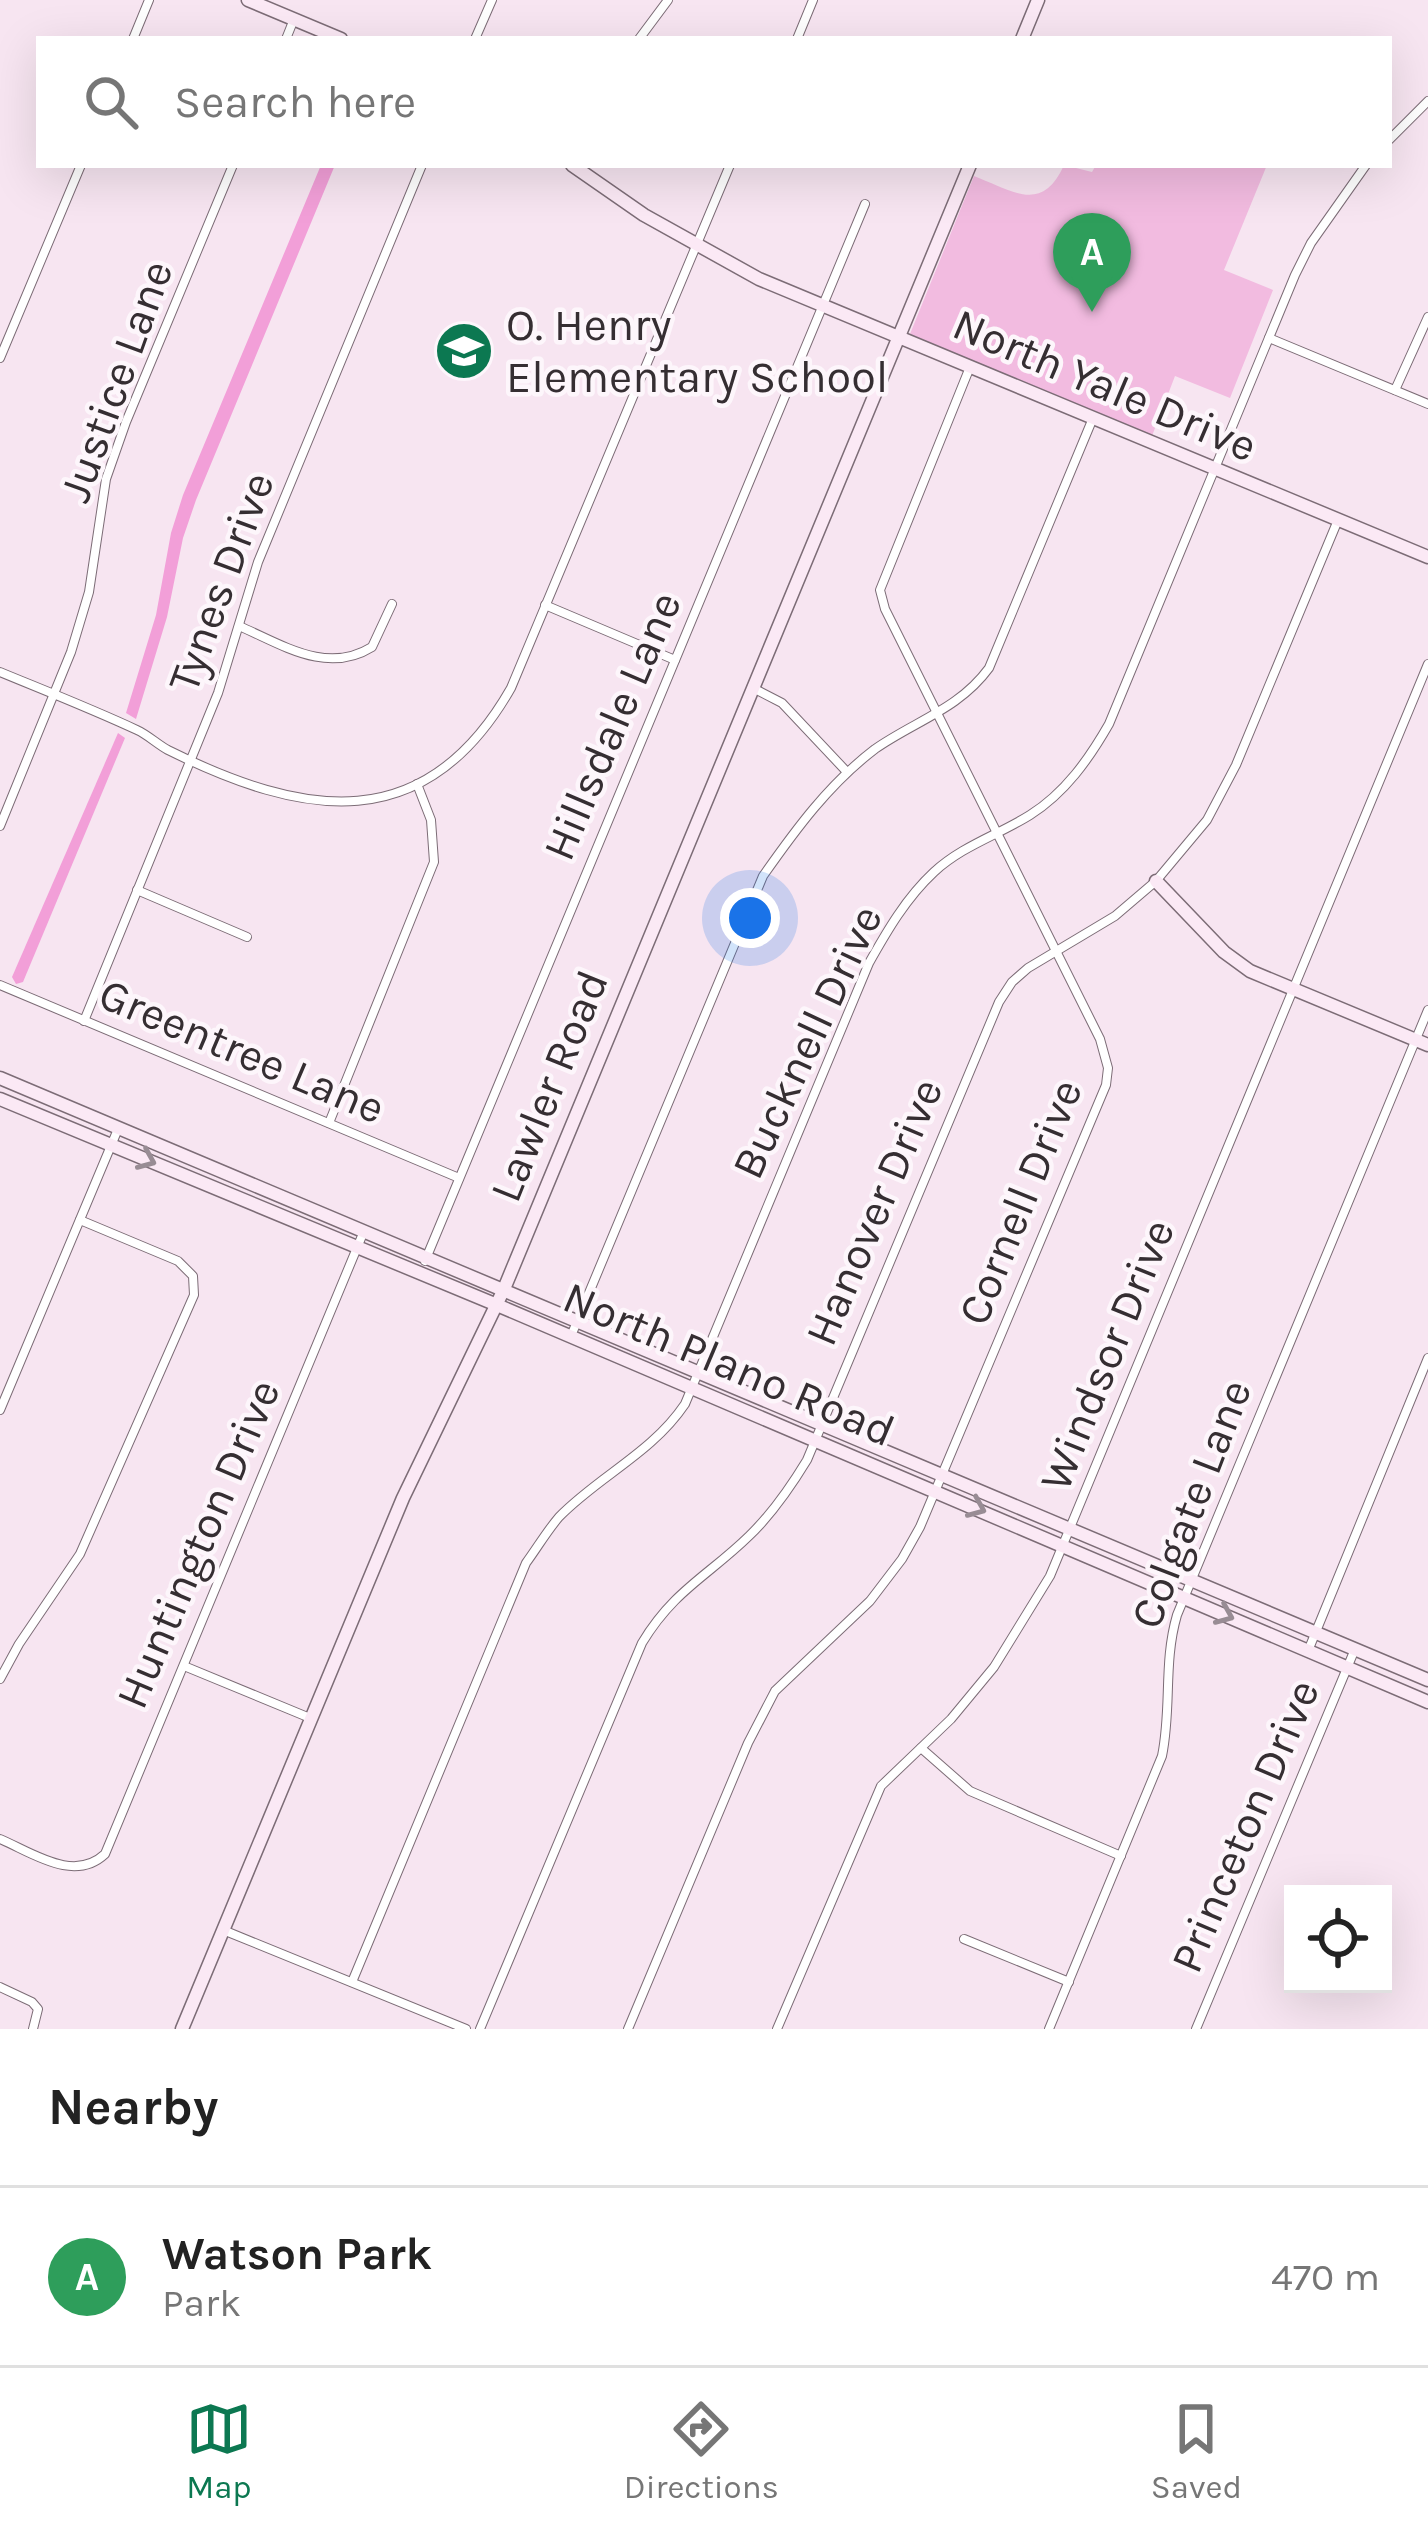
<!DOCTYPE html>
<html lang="en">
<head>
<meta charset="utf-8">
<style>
  :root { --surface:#fff; --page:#f6f6f6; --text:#222; --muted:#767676; --line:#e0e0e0; --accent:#0c7851 }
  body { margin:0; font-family:Karla,sans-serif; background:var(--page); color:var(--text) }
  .controls { position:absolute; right:36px; bottom:36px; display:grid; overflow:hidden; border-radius:0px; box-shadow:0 12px 48px #0002 }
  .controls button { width:108px; height:108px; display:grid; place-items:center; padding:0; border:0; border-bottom:3px solid var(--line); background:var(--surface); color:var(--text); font:60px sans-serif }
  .you { position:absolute; left:750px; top:918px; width:42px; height:42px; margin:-30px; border:9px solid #fff; border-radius:50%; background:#1a73e8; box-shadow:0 0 0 18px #1a73e833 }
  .badge { display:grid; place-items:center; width:78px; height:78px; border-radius:50%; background:var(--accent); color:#fff; font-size:39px; font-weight:700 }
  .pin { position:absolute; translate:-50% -99px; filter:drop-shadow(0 3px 6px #0008) }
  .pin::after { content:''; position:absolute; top:63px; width:42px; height:36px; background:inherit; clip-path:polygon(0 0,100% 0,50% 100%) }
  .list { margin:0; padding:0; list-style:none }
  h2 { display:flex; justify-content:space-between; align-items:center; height:156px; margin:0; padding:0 48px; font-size:51px }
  h2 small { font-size:39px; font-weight:400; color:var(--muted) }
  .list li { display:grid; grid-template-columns:78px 1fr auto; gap:36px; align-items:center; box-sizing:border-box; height:180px; padding:0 48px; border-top:3px solid var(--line) }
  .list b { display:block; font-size:45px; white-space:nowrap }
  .list p { margin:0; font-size:39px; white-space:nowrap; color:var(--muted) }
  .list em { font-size:39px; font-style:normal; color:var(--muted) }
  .icon { flex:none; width:66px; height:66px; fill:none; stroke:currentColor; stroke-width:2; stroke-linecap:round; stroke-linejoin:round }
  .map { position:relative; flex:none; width:1428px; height:2029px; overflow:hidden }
  .search { position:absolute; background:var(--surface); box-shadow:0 12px 48px #0002; left:36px; right:36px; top:36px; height:132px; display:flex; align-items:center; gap:30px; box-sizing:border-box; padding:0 42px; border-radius:0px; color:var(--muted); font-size:45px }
  .sheet { height:336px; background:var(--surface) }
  nav { display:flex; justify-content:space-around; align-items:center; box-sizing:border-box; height:168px; border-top:3px solid var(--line); background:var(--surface); font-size:33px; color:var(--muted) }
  nav a { display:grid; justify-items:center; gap:6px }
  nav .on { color:var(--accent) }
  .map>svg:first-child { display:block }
  .green { fill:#f2bbe0 }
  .water { fill:#f29fd8 }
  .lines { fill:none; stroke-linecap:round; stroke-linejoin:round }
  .street-casing { stroke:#7c6c76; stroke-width:10 }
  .secondary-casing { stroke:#7c6c76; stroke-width:15 }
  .street { stroke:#fff; stroke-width:8 }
  .secondary { stroke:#fbe9f5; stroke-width:12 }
  .oneway { stroke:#988c94 }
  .labels { text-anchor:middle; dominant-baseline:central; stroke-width:9; stroke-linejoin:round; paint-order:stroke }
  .poi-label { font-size:45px; fill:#352e32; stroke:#fdf6fb; text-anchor:start }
  .street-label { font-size:45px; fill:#352e32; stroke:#fdf6fb }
</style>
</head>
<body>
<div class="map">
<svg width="1428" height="2029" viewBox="0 0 1428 2029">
  <rect width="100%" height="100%" fill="#f7e5f1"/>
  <path class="green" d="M1064,165L1092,172L1096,165H1267L1224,270L1273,290L1230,398L1175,376L1152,436L910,334L974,176C1013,191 1042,214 1064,165Z"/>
  <g class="water">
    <path d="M321,165H335L196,500L183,538L167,617L136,719L126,713L156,615L171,533L183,495Z"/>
    <path d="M118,733L125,738L23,982L16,984L12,977Z"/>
  </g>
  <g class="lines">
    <defs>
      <g id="street">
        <path d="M133,39L149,0"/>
        <path d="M286,39L294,19"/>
        <path d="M475,39L492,0"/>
        <path d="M639,39L668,0"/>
        <path d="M797,39L813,0"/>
        <path d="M1389,140L1428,101"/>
        <path d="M1269,338L1428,404"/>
        <path d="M0,358L81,165"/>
        <path d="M1395,390L1428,317"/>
        <path d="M545,605L675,660"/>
        <path d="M239,626C283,645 327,675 372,647L392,604"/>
        <path d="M0,672C46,691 92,709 137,730C148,735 157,744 168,750C303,817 425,839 511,688L730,165"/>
        <path d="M753,688L782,703L847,772"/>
        <path d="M0,826L71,652L89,592L106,479L126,422L233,165"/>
        <path d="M137,890L247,937"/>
        <path d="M0,985L459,1178"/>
        <path d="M84,1021L218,693L258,562L422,165"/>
        <path d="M329,1123L434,862L431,820L417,784"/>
        <path d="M425,1261L865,204"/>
        <path d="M571,1336L763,876C796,829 829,784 875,749C915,721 959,709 989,668L1093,418"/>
        <path d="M0,1410L118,1129"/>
        <path d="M1308,1651L1428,1358"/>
        <path d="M184,1666L310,1718"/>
        <path d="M0,1679L19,1644L80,1554L194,1295L193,1276L178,1261L80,1220"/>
        <path d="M921,1748L970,1791L1121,1856"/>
        <path d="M0,1839C33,1853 74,1883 105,1854L364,1231"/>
        <path d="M223,1930L466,2029"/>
        <path d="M964,1939L1069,1982"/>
        <path d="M352,1982L526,1563C537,1548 547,1531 559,1517C599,1476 652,1453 685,1404L869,963C887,931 906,898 934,872C962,846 998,835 1030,815C1065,793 1089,759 1109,724L1295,275L1311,243L1366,165"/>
        <path d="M0,1987L32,2002L38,2009L33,2029"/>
        <path d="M480,2029L642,1643C674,1590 708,1576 749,1536C773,1513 790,1488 807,1460L999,1002L1012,982L1028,968L1115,916L1156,881L1207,820L1236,765L1338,520"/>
        <path d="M628,2029L748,1743L775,1691L870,1601L902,1559L920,1527L1106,1085L1108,1068L1100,1039L885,609L880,590L970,367"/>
        <path d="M777,2029L881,1786L951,1719L994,1667L1050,1576L1428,664"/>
        <path d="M1049,2029L1162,1756C1172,1707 1163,1663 1177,1615L1428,1010"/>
        <path d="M1196,2029L1355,1649"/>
      </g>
      <g id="secondary">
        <path d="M248,0L341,39"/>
        <path d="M1022,39L1038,0"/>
        <path d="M572,165L644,215L759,279L1428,557"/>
        <path d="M1156,881L1224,952L1250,971L1428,1045"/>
        <path d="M0,1078L1428,1680"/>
        <path d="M0,1099L497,1305L1428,1702"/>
        <path d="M182,2029L403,1498L504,1289L970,165"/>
      </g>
    </defs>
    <use href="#street" class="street-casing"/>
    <use href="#secondary" class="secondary-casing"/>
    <use href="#street" class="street"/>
    <use href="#secondary" class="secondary"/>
  </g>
  <defs><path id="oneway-chevron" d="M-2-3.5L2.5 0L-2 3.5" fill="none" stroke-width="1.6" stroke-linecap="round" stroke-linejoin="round" transform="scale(3)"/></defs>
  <g class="oneway">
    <use href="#oneway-chevron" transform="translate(147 1160) rotate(23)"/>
    <use href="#oneway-chevron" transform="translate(977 1508) rotate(23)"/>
    <use href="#oneway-chevron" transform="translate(1225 1615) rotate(23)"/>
  </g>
  <defs>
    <symbol id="school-disc" viewBox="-11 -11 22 22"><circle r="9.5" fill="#0c7851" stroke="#fdf6fb"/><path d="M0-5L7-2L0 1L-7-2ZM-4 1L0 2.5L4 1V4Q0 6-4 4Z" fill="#fff"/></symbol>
  </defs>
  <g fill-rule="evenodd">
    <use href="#school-disc" x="431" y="318" width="66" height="66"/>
  </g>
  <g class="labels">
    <g class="poi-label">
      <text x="506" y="325">O. Henry<tspan x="506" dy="52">Elementary School</tspan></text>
    </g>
    <g class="street-label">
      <text transform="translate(116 381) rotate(-70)">Justice Lane</text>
      <text transform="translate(1105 385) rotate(23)">North Yale Drive</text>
      <text transform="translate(221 582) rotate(-70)">Tynes Drive</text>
      <text transform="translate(612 726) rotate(-67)">Hillsdale Lane</text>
      <text transform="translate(807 1042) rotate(-65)">Bucknell Drive</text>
      <text transform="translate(242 1051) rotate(23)">Greentree Lane</text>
      <text transform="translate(549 1086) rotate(-68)">Lawler Road</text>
      <text transform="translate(1020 1202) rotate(-68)">Cornell Drive</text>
      <text transform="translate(874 1212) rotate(-67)">Hanover Drive</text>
      <text transform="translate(1107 1355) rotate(-68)">Windsor Drive</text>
      <text transform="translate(729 1364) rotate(23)">North Plano Road</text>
      <text transform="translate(1191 1504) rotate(-69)">Colgate Lane</text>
      <text transform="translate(198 1544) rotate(-67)">Huntington Drive</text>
      <text transform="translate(1245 1826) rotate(-67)">Princeton Drive</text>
    </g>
  </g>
</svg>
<div class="controls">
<button><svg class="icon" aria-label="locate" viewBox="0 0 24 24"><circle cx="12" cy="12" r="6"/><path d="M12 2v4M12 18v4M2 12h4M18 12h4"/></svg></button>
</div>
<div class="you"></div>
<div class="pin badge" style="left:1092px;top:312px;background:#2e9e5b">A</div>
<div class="search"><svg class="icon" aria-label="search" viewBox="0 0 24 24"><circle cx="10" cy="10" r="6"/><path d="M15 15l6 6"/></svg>Search here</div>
</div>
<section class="sheet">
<h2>Nearby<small></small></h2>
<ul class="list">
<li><span class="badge" style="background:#2e9e5b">A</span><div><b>Watson Park</b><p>Park</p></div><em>470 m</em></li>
</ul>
</section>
<nav>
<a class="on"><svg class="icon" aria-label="map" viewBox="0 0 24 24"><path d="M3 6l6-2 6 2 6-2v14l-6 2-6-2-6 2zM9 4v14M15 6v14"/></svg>Map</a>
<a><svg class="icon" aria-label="directions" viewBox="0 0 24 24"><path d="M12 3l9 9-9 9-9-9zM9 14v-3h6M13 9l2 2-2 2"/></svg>Directions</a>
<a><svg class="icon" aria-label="saved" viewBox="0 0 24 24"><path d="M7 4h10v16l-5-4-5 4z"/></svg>Saved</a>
</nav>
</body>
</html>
